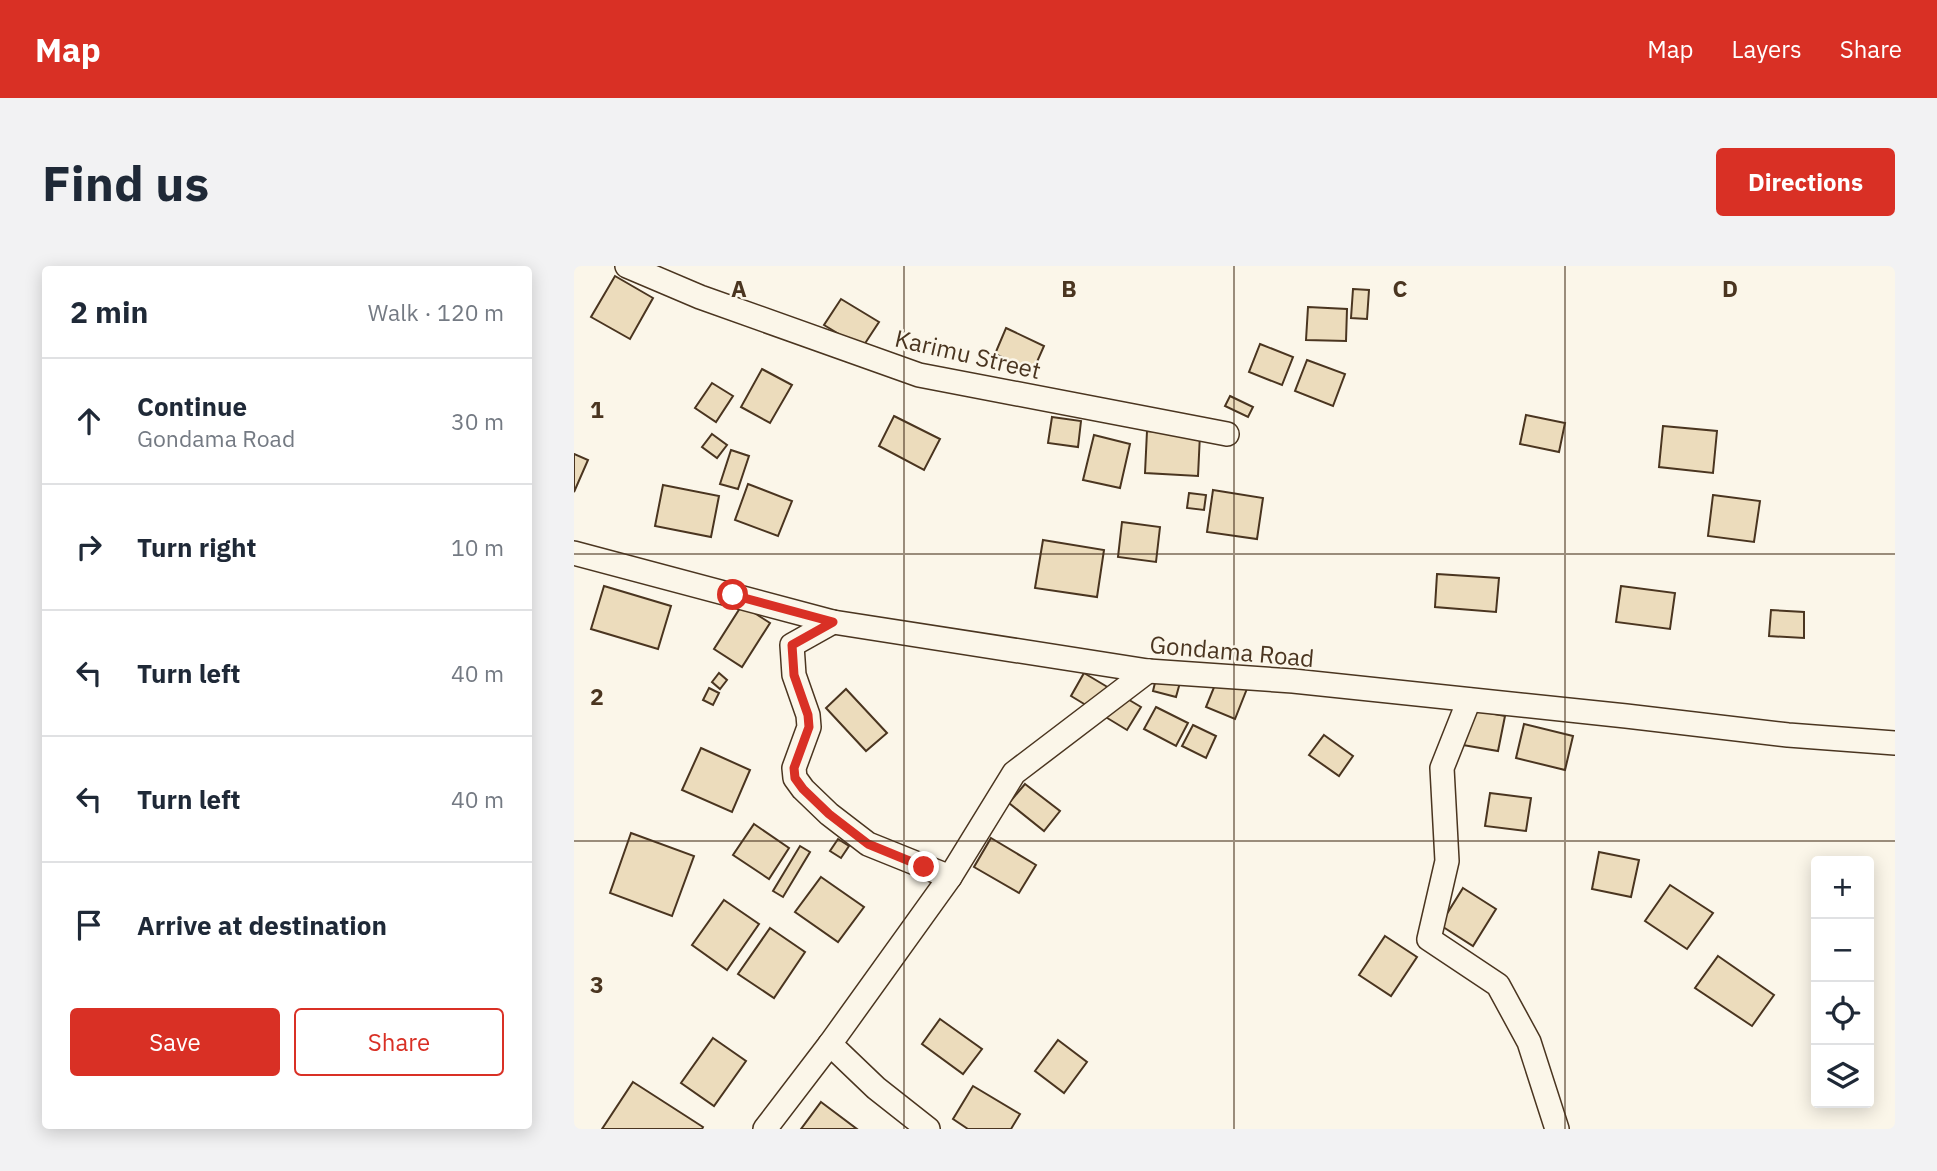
<!DOCTYPE html>
<html lang="en">
<head>
<meta charset="utf-8">
<style>
  :root { --surface:#fff; --page:#f2f2f3; --text:#1f2937; --muted:#747a83; --line:#e0e1e3; --accent:#d93025 }
  body { margin:0; font-family:"IBM Plex Sans",sans-serif; background:var(--page); color:var(--text) }
  .controls { position:absolute; right:21px; bottom:21px; display:grid; overflow:hidden; border-radius:7px; box-shadow:0 4px 18px #0003 }
  .controls button { width:63px; height:63px; display:grid; place-items:center; padding:0; border:0; border-bottom:2px solid var(--line); background:var(--surface); color:var(--text); font:35px sans-serif }
  .stop { position:absolute; width:21px; height:21px; margin:-16px; border:5px solid #d93025; border-radius:50%; background:#fff }
  .stop.end { background:#d93025; border-color:#fff; box-shadow:0 2px 7px #0008 }
  .list { margin:0; padding:0; list-style:none }
  h2 { display:flex; justify-content:space-between; align-items:center; height:91px; margin:0; padding:0 28px; font-size:30px }
  h2 small { font-size:23px; font-weight:400; color:var(--muted) }
  .list li { display:grid; grid-template-columns:46px 1fr auto; gap:21px; align-items:center; box-sizing:border-box; height:126px; padding:0 28px; border-top:2px solid var(--line) }
  .list b { display:block; font-size:26px; white-space:nowrap }
  .list p { margin:0; font-size:23px; white-space:nowrap; color:var(--muted) }
  .list em { font-size:23px; font-style:normal; color:var(--muted) }
  .actions { display:flex; gap:14px; padding:21px 28px }
  .actions a { flex:1; padding:16px 0; border:2px solid var(--accent); border-radius:7px; text-align:center; font-size:24px; color:var(--accent) }
  .actions .main { background:var(--accent); color:#fff }
  .icon { flex:none; width:38px; height:38px; fill:none; stroke:currentColor; stroke-width:2; stroke-linecap:round; stroke-linejoin:round }
  .map { position:relative; flex:none; width:1321px; height:863px; overflow:hidden; border-radius:7px }
  header { display:flex; align-items:center; gap:42px; box-sizing:border-box; height:98px; padding:0 35px; background:var(--accent); color:#fff }
  header strong { font-size:33px }
  nav { display:flex; gap:38px; margin-inline-start:auto; font-size:24px }
  .intro { display:flex; align-items:center; justify-content:space-between; box-sizing:border-box; height:168px; padding:0 42px }
  h1 { margin:0; font-size:49px }
  .button { padding:18px 32px; border-radius:7px; background:var(--accent); color:#fff; font-size:24px; font-weight:700 }
  main { display:flex; gap:42px; padding:0 42px }
  aside { flex:1; background:var(--surface); border-radius:7px; box-shadow:0 4px 18px #0003 }
  .map>svg:first-child { display:block }
  .building { fill:#ecdcbc; stroke:#4a3520; stroke-width:2 }
  .lines { fill:none; stroke-linecap:round; stroke-linejoin:round }
  .minor-casing { stroke:#4a3520; stroke-width:26 }
  .minor { stroke:#fbf6e9; stroke-width:23 }
  .route { stroke:#d93025; stroke-width:9 }
  .grid { fill:none; stroke:#4a3520; stroke-width:2; stroke-opacity:0.55 }
  .labels { text-anchor:middle; dominant-baseline:central; stroke-width:5; stroke-linejoin:round; paint-order:stroke }
  .street-label { font-size:24px; fill:#4a3520; stroke:#fbf6e9 }
  .grid-label { font-size:23px; text-anchor:middle; font-weight:bold; fill:#4a3520; stroke:#fbf6e9; stroke-width:5; stroke-linejoin:round; paint-order:stroke }
</style>
</head>
<body>
<header>
<strong>Map</strong>
<nav><a>Map</a><a>Layers</a><a>Share</a></nav>
</header>
<div class="intro"><h1>Find us</h1><a class="button">Directions</a></div>
<main>
<aside>
<h2>2 min<small>Walk · 120 m</small></h2>
<ul class="list">
<li><svg class="icon" aria-label="ahead" viewBox="0 0 24 24"><path d="M12 20V5M6 11l6-6 6 6"/></svg><div><b>Continue</b><p>Gondama Road</p></div><em>30 m</em></li>
<li><svg class="icon" aria-label="right" viewBox="0 0 24 24"><path d="M7 20v-9h11M14 6l5 5-5 5"/></svg><div><b>Turn right</b></div><em>10 m</em></li>
<li><svg class="icon" aria-label="left" viewBox="0 0 24 24"><path d="M17 20v-9H6M10 6l-5 5 5 5"/></svg><div><b>Turn left</b></div><em>40 m</em></li>
<li><svg class="icon" aria-label="left" viewBox="0 0 24 24"><path d="M17 20v-9H6M10 6l-5 5 5 5"/></svg><div><b>Turn left</b></div><em>40 m</em></li>
<li><svg class="icon" aria-label="arrive" viewBox="0 0 24 24"><path d="M6 21V4h12l-3 4 3 4H6"/></svg><div><b>Arrive at destination</b></div></li>
</ul>
<div class="actions"><a class="main">Save</a><a>Share</a></div>
</aside>
<div class="map">
<svg width="1321" height="863" viewBox="0 0 1321 863">
  <rect width="100%" height="100%" fill="#fbf6e9"/>
  <g class="building">
    <path d="M41,10L79,32L56,73L17,51Z"/>
    <path d="M779,23L795,24L793,53L777,52Z"/>
    <path d="M267,33L305,56L288,82L250,59Z"/>
    <path d="M734,41L773,43L772,75L732,74Z"/>
    <path d="M432,62L470,80L459,105L421,88Z"/>
    <path d="M686,78L719,91L708,119L675,106Z"/>
    <path d="M733,94L771,108L759,140L721,125Z"/>
    <path d="M188,103L218,119L196,157L167,141Z"/>
    <path d="M138,117L159,130L142,156L121,142Z"/>
    <path d="M656,130L679,141L674,151L651,140Z"/>
    <path d="M952,149L991,157L985,186L946,178Z"/>
    <path d="M320,150L366,173L350,204L305,180Z"/>
    <path d="M478,151L507,155L504,181L474,177Z"/>
    <path d="M1089,160L1143,165L1139,207L1085,201Z"/>
    <path d="M573,165L626,168L624,210L571,207Z"/>
    <path d="M138,168L153,179L143,192L128,181Z"/>
    <path d="M520,169L556,178L546,222L509,214Z"/>
    <path d="M157,184L175,190L164,223L146,218Z"/>
    <path d="M0,188L14,194L0,226Z"/>
    <path d="M174,218L218,235L204,270L161,254Z"/>
    <path d="M89,219L145,230L137,271L81,260Z"/>
    <path d="M639,224L689,232L683,273L633,266Z"/>
    <path d="M615,227L632,229L630,244L613,242Z"/>
    <path d="M1139,229L1186,235L1180,276L1134,270Z"/>
    <path d="M548,256L586,261L582,296L544,291Z"/>
    <path d="M469,274L530,284L523,331L461,322Z"/>
    <path d="M863,308L925,312L922,346L861,341Z"/>
    <path d="M30,320L97,340L84,383L17,363Z"/>
    <path d="M1047,320L1101,327L1096,363L1042,356Z"/>
    <path d="M168,339L196,357L168,401L140,383Z"/>
    <path d="M1197,344L1230,346V372L1195,370Z"/>
    <path d="M586,396L610,402L602,431L579,425Z"/>
    <path d="M647,404L676,415L661,453L632,441Z"/>
    <path d="M145,407L153,414L146,423L138,416Z"/>
    <path d="M510,407L567,441L553,464L497,430Z"/>
    <path d="M135,422L145,427L139,439L129,434Z"/>
    <path d="M272,423L313,467L292,485L252,442Z"/>
    <path d="M582,441L614,457L602,480L570,463Z"/>
    <path d="M884,441L931,450L924,485L877,477Z"/>
    <path d="M950,458L999,470L991,504L942,492Z"/>
    <path d="M619,459L642,470L632,492L608,480Z"/>
    <path d="M750,469L779,490L765,510L735,489Z"/>
    <path d="M127,482L176,504L158,546L108,524Z"/>
    <path d="M451,518L486,545L470,565L435,537Z"/>
    <path d="M916,527L957,532L952,565L911,560Z"/>
    <path d="M180,558L215,582L195,613L159,589Z"/>
    <path d="M57,567L120,590L98,650L36,627Z"/>
    <path d="M417,572L462,599L445,627L400,601Z"/>
    <path d="M264,573L275,580L267,592L256,585Z"/>
    <path d="M226,580L236,586L209,631L199,625Z"/>
    <path d="M1025,586L1065,594L1057,631L1018,623Z"/>
    <path d="M247,611L290,641L264,676L221,646Z"/>
    <path d="M1096,619L1139,647L1113,683L1071,655Z"/>
    <path d="M889,622L922,643L899,680L866,659Z"/>
    <path d="M150,634L185,658L153,704L118,679Z"/>
    <path d="M196,662L231,686L200,732L164,708Z"/>
    <path d="M811,670L843,691L817,730L785,709Z"/>
    <path d="M1144,690L1200,729L1178,760L1121,722Z"/>
    <path d="M366,753L408,783L389,808L348,778Z"/>
    <path d="M139,772L172,795L140,840L107,817Z"/>
    <path d="M484,774L513,796L490,827L461,805Z"/>
    <path d="M59,816L129,861L128,863H28Z"/>
    <path d="M399,820L446,848L437,863H394L379,853Z"/>
    <path d="M247,836L283,863H227Z"/>
  </g>
  <g class="lines">
    <defs>
      <g id="minor">
        <path d="M53,0L126,31L345,109L653,168"/>
        <path d="M0,287L259,356L574,405L719,415L1052,450L1214,469L1321,477"/>
        <path d="M259,356L218,379L220,409L234,449L235,461L220,502L221,512L229,523L255,548L294,578L376,611"/>
        <path d="M895,434L868,502L873,595L855,673L924,719L955,776L983,863"/>
        <path d="M256,778L302,822L354,863"/>
        <path d="M191,863L256,778L376,611L440,507L574,405"/>
      </g>
    </defs>
    <use href="#minor" class="minor-casing"/>
    <use href="#minor" class="minor"/>
  </g>
  <g class="lines">
    <path class="route" d="M159,329L259,356L218,379L220,409L234,449L235,461L220,502L221,512L229,523L255,548L294,578L350,601"/>
  </g>
  <path class="grid" d="M330,0V863M660,0V863M991,0V863M0,288H1321M0,575H1321"/>
  <g class="labels">
    <g class="street-label">
      <text transform="translate(394 88) rotate(13)">Karimu Street</text>
      <text transform="translate(658 385) rotate(5)">Gondama Road</text>
    </g>
  </g>
  <g class="grid-label">
    <text x="165" y="31">A</text>
    <text x="495" y="31">B</text>
    <text x="826" y="31">C</text>
    <text x="1156" y="31">D</text>
    <text x="23" y="152">1</text>
    <text x="23" y="439">2</text>
    <text x="23" y="727">3</text>
  </g>
</svg>
<div class="controls">
<button>+</button>
<button>−</button>
<button><svg class="icon" aria-label="locate" viewBox="0 0 24 24"><circle cx="12" cy="12" r="6"/><path d="M12 2v4M12 18v4M2 12h4M18 12h4"/></svg></button>
<button><svg class="icon" aria-label="layers" viewBox="0 0 24 24"><path d="M12 4l9 5-9 5-9-5zM3 14l9 5 9-5"/></svg></button>
</div>
<div class="stop" style="left:159px;top:329px"></div>
<div class="stop end" style="left:350px;top:601px"></div>
</div>
</main>
</body>
</html>
